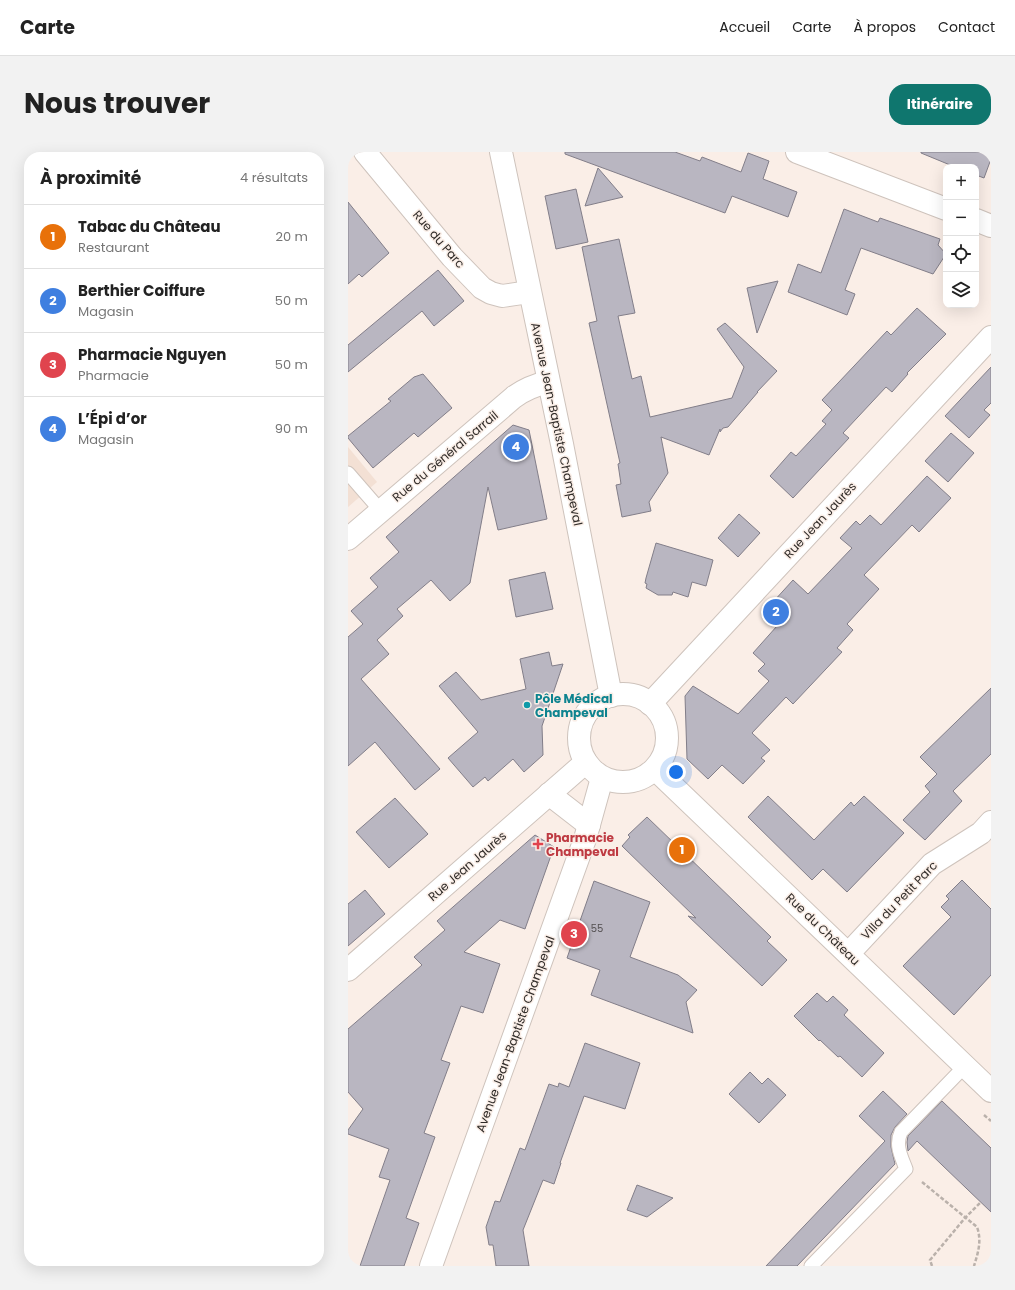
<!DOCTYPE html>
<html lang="fr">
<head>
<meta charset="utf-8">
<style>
  :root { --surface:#fff; --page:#f2f2f2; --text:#222; --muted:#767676; --line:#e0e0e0; --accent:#0f766e }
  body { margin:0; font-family:Poppins,sans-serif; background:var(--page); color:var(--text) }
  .controls { position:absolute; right:12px; top:12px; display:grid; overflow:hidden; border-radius:8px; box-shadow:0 4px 16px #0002 }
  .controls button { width:36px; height:36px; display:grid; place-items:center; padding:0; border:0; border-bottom:1px solid var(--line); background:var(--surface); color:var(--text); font:20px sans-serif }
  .you { position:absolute; left:328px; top:620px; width:14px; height:14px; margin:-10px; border:3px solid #fff; border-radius:50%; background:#1a73e8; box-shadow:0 0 0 6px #1a73e833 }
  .badge { display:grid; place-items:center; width:26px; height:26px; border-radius:50%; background:var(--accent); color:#fff; font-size:13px; font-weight:700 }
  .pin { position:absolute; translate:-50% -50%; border:2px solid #fff; box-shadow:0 1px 4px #0006 }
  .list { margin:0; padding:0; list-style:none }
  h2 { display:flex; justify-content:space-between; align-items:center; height:52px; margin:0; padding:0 16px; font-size:17px }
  h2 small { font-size:13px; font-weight:400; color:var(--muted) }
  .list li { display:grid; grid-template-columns:26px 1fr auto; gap:12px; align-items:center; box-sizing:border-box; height:64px; padding:0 16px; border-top:1px solid var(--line) }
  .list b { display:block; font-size:15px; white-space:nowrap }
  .list p { margin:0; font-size:13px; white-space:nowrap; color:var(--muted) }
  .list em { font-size:13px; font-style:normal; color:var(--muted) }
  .icon { flex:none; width:22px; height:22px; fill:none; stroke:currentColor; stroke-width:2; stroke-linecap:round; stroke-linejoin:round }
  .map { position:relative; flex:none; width:643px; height:1114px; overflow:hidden; border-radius:16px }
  header { display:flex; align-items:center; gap:24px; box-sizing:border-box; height:56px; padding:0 20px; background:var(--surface); border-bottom:1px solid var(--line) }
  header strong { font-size:19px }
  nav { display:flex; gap:22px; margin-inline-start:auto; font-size:14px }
  .intro { display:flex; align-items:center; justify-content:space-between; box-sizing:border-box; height:96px; padding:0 24px }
  h1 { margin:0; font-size:28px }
  .button { padding:10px 18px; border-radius:16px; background:var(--accent); color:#fff; font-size:14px; font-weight:700 }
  main { display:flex; gap:24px; padding:0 24px }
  aside { flex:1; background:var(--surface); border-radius:16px; box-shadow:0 4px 16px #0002 }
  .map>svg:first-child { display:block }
  .built { fill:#f3e0d4 }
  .building { fill:#b9b6c1; stroke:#827e89 }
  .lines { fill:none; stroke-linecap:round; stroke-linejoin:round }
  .lane-casing { stroke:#cec3bc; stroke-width:15 }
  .street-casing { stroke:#cec3bc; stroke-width:24 }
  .path { stroke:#bab1ab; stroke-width:2.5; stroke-dasharray:4 2; stroke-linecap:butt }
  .lane { stroke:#fff; stroke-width:13 }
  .street { stroke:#fff; stroke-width:22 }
  .culture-dot { fill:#0f9aa8; stroke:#faeee7; stroke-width:1.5 }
  .health-dot { fill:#e0444e; stroke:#faeee7; stroke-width:1.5 }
  .labels { text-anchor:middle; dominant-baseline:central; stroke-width:3; stroke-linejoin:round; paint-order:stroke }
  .number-label { font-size:10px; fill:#524e4f }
  .street-label { font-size:12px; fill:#302c29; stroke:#faeee7 }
  .culture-label { font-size:12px; font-weight:bold; fill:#0d838f; stroke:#faeee7; text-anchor:start }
  .health-label { font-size:12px; font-weight:bold; fill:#be3a42; stroke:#faeee7; text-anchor:start }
</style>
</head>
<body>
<header>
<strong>Carte</strong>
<nav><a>Accueil</a><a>Carte</a><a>À propos</a><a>Contact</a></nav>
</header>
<div class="intro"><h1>Nous trouver</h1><a class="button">Itinéraire</a></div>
<main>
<aside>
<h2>À proximité<small>4 résultats</small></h2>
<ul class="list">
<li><span class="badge" style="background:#e8710a">1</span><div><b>Tabac du Château</b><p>Restaurant</p></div><em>20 m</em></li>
<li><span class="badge" style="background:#3f7fe0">2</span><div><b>Berthier Coiffure</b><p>Magasin</p></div><em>50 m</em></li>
<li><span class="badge" style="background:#e0444e">3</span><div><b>Pharmacie Nguyen</b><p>Pharmacie</p></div><em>50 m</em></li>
<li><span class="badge" style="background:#3f7fe0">4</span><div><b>L’Épi d’or</b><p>Magasin</p></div><em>90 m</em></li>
</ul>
</aside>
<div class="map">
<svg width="643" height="1114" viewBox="0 0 643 1114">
  <rect width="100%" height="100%" fill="#faeee7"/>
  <path class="built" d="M0,295L29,330L0,355Z"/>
  <g class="building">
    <path d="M217,0H327L352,9L354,5L393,20L400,1L421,9L415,27L449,40L440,65L384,44L377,61L217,2Z"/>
    <path d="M573,0H643V7L636,26L628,23V15H607L573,1Z"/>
    <path d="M250,16L275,45L237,54Z"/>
    <path d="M228,37L240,90L208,97L197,44Z"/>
    <path d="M0,50L41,101L14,125L11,122L0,132Z"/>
    <path d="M496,57L530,70L532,66L592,87L590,93L598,102L585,122L513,96L497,138L507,142L499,163L440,140L450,112L473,121Z"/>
    <path d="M271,87L287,161L270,164L284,227L293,224L302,265L384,246L396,215L369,177L377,171L429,219L409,240H410L380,275L375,276L372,280V277L361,303L313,285L320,321L301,350L303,359L274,365L268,333L273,332L270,312L272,311L241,171L249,169L234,95Z"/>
    <path d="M90,118L116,149L86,174L74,159L0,220V193Z"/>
    <path d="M430,129L409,181L399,136Z"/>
    <path d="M569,156L598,182L559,221L560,222L544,240L538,235L495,281L501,286L445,346L422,324L443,300L448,304L478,272L474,269L484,258L474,248L539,179L543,183Z"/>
    <path d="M643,215V251L636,258L642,263L621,286L597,264Z"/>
    <path d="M75,222L104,256L70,285L66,281L25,316L0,286V284L43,249L40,247L66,225Z"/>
    <path d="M165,273L181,278L199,367L150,378L140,335L122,431L102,449L83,428L49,457L55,464L29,488L41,502L13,527L92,617L67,638L27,590L0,614V485L15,472L3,459L30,435L22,426L51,400L38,385Z"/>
    <path d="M603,281L626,301L600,330L577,309Z"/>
    <path d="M579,324L603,346L571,380L564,373L516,423L531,437L499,472L505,478L489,496L494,500L445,552L438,545L404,581L422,598L413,606L417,609L395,632L374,613L360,627L339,607L337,544L345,534L390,562L421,529L410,519L417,512L405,501L429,474L415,461L445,428L460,442L504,396L492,386L508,369L512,373L522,363L533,373Z"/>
    <path d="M391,362L412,381L390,405L370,386Z"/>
    <path d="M308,391L365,408L358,434L344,430L340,445L325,440L324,443H310L298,436L299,432L297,431L298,426Z"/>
    <path d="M197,420L205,457L168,465L161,428Z"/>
    <path d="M201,500L204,514L215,512L194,574L195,603L176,620L165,607L140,629L137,625L125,635L100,606L130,580L91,534L108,520L133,548L178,537L172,507Z"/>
    <path d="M643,536V602L605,639L614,649L577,688L555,668L582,640L577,634L589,622L572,605Z"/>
    <path d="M420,644L466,688L503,650L506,654L516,644L556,681L499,740L475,717L464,728L400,665Z"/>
    <path d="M47,646L80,682L41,716L8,680Z"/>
    <path d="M299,665L423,785L419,789L439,808L414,834L340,764L348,766L274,694L282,685L280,683Z"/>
    <path d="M187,683L206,695L177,777L152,768L116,800L152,812L135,861L113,854L93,908L102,911L76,981L87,985L58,1066L71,1071L56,1114H12L42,1028L31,1025L41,997L0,982V978L15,957L0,940V877L74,813L66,805L97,778L89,769Z"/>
    <path d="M614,728L643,757V823L606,863L555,814L603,765L593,755L601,747L598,744Z"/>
    <path d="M246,729L302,750L282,805L330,823L349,838L338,850L345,881L243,843L252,818L219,806Z"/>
    <path d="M17,738L37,762L0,794V752Z"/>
    <path d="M469,841L479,850L485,844L500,858L496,863L536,901L514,925L492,904L490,905L472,888L471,889L446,864Z"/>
    <path d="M237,891L292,911L277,957L236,944L212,1011H213L206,1032L195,1028L175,1078L181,1114H148L145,1093H141L138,1075L147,1049L152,1050L172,996L177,998L201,932L210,935L211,931L221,935Z"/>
    <path d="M402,920L414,932L420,926L438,943L411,971L381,942Z"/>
    <path d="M535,939L559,962L547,975L543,983V995L547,1012L449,1114H418L537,989L511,964Z"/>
    <path d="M594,949L643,996V1060L569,989L560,999L559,990L560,984Z"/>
    <path d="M289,1033L325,1046L299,1065L279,1058Z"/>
  </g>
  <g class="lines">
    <defs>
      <g id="lane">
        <path d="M0,321L33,359"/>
        <path d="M463,1114L558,1017C553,1004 547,993 553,980L617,914"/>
      </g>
      <g id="street">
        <path d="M17,0L104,105L134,136L143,141L154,144L181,140"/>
        <path d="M153,0L214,292L263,544"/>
        <path d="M449,0L598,57"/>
        <path d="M628,68L643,74"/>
        <path d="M0,387L166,245C177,237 187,233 200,230"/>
        <circle cx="275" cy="586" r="44"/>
        <path d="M302,552L643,185"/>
        <path d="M307,617L643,939"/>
        <path d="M201,642L241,673"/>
        <path d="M501,801L584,712L633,681L643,670"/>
        <path d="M0,818L238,610"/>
        <path d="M83,1114L237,687L254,626"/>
      </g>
    </defs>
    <use href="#lane" class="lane-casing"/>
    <use href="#street" class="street-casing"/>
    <g class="path">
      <path d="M636,963L643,969"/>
      <path d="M574,1030L629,1075C634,1089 630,1101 626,1114"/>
      <path d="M584,1114L582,1108L617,1066L633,1050"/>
    </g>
    <use href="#lane" class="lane"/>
    <use href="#street" class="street"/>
  </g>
  <circle class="culture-dot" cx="179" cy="553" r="4"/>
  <path class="health-dot" d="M188 686h4v4h4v4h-4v4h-4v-4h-4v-4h4z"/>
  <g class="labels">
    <g class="number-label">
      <text x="249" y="776">55</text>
    </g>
    <g class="street-label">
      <text transform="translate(91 87) rotate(49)">Rue du Parc</text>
      <text transform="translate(209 272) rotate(78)">Avenue Jean-Baptiste Champeval</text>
      <text transform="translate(97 304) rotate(-40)">Rue du Général Sarrail</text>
      <text transform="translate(472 368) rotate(-47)">Rue Jean Jaurès</text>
      <text transform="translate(119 714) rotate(-41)">Rue Jean Jaurès</text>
      <text transform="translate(551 748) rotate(-46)">Villa du Petit Parc</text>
      <text transform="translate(475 777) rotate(44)">Rue du Château</text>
      <text transform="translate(167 882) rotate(-70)">Avenue Jean-Baptiste Champeval</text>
    </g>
    <g class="culture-label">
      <text x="187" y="546">Pôle Médical<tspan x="187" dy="14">Champeval</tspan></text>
    </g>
    <g class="health-label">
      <text x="198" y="685">Pharmacie<tspan x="198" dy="14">Champeval</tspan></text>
    </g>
  </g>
</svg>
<div class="controls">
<button>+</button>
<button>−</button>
<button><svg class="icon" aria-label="locate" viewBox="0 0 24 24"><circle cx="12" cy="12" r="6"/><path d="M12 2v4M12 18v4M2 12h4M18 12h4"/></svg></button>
<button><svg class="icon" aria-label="layers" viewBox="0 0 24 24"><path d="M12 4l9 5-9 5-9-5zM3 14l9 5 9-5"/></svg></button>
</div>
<div class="you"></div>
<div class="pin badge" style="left:334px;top:698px;background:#e8710a">1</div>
<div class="pin badge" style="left:428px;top:460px;background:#3f7fe0">2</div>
<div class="pin badge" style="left:226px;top:782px;background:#e0444e">3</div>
<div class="pin badge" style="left:168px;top:295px;background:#3f7fe0">4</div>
</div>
</main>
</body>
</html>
